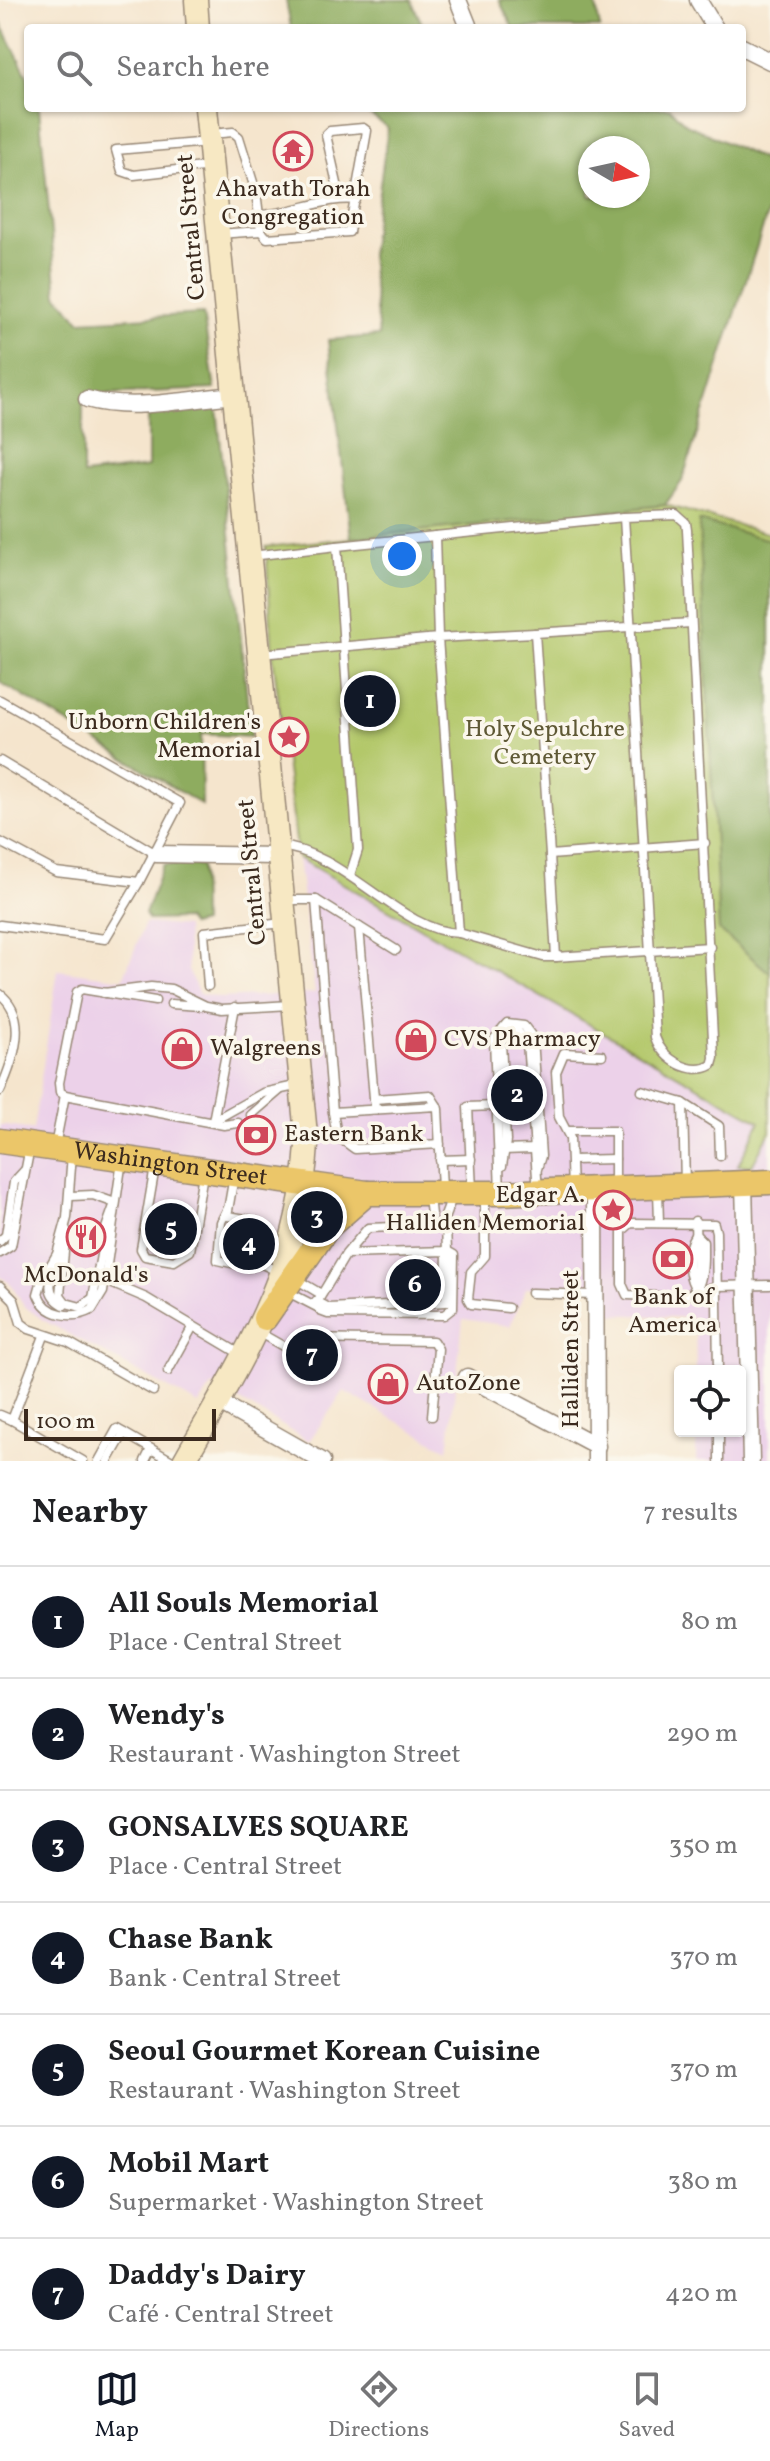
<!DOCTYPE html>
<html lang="en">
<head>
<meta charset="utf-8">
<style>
  :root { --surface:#fff; --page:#f2f2f2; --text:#202124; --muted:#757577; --line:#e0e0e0; --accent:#111827 }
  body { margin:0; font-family:Vollkorn,serif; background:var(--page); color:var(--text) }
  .controls { position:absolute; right:24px; bottom:24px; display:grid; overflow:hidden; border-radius:8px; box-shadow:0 2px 6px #0004 }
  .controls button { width:72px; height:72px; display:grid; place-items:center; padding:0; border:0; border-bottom:2px solid var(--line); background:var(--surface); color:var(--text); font:40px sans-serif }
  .compass { position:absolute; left:578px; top:136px; width:72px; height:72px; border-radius:50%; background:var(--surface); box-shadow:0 2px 6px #0004; rotate:99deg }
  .scale { position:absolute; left:24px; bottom:20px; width:192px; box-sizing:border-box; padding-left:8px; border:4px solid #3b2a1e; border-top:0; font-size:22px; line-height:28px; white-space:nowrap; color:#3b2a1e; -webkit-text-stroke:6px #fbf7ec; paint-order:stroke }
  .you { position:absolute; left:402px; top:556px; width:28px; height:28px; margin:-20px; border:6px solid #fff; border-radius:50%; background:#1a73e8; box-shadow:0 0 0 12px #1a73e833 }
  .badge { display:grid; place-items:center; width:52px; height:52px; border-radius:50%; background:var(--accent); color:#fff; font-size:26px; font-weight:700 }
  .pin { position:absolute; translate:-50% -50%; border:4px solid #fff; box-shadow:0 2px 8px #0006 }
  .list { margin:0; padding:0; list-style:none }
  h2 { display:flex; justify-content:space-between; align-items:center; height:104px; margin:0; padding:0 32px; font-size:34px }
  h2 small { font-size:26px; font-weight:400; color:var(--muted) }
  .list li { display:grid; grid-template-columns:52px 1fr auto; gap:24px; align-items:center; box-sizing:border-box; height:112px; padding:0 32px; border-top:2px solid var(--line) }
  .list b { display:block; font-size:30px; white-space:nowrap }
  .list p { margin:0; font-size:26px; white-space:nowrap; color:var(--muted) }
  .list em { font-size:26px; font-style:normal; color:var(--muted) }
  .icon { flex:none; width:44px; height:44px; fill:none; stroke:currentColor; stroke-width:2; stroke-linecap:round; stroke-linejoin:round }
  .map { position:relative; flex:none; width:770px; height:1461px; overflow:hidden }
  .search { position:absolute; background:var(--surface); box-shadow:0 2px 6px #0004; left:24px; right:24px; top:24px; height:88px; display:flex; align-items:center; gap:20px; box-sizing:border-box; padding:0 28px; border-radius:8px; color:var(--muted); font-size:30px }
  .sheet { height:888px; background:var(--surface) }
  nav { display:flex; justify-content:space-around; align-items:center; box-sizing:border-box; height:112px; border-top:2px solid var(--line); background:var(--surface); font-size:22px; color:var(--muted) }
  nav a { display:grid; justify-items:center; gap:4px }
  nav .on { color:var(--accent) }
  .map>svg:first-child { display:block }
  .built { fill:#ecd1e9 }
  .green { fill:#b3c86b; stroke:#777944; stroke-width:2 }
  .forest { fill:#8eac5f; stroke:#646b3e; stroke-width:2; fill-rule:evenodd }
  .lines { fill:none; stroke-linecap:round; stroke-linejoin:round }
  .lane-casing { stroke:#988876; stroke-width:11 }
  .street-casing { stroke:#988876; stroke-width:19 }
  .secondary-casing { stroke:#988876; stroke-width:25 }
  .primary-casing { stroke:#988876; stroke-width:27 }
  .lane { stroke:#fff; stroke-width:8 }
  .street { stroke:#fff; stroke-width:16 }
  .secondary { stroke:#f7e8c3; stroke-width:22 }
  .primary { stroke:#ebc669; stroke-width:24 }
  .labels { text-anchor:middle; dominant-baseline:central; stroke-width:7; stroke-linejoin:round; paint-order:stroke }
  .poi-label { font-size:24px; fill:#3b2a1e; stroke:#fbf7ec; text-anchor:start }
  .street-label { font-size:24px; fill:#3b2a1e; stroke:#fbf7ec }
  .park-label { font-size:24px; fill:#5f5935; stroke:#fbf7ec }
</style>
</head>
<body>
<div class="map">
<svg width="770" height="1461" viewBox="0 0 770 1461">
  <rect width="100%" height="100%" fill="#fbf7ec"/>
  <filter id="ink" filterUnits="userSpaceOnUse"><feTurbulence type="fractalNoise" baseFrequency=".0125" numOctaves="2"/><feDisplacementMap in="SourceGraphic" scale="16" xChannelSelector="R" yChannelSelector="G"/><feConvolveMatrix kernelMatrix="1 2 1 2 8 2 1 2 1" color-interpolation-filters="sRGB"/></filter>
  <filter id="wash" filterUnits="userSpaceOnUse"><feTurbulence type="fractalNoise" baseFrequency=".006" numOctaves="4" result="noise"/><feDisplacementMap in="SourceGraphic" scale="32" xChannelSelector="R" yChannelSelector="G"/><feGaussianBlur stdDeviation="1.8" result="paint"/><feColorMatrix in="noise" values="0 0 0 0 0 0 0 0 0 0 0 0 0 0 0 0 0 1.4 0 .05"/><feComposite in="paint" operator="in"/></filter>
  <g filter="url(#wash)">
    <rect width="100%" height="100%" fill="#f5e5cd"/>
    <path class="built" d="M298,858L761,1123L738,1165H752L770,1132V1461H696V1431H740V1371H696L695,1318L610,1314L609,1289L526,1288L510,1326L463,1319L448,1450L344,1391L309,1441L213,1385L199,1405L43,1320L24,1306L12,1285L0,1276V1125L33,1130L58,970L123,979L145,923L186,927L188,970L199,994L220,998L315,993Z"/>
    <path class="green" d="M665,505L770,534V1132L752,1166L738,1165L760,1122L298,858L273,657L266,547Z"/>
    <g class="forest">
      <path d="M286,0H411L424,28H291Z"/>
      <path d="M499,0H595L600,28H513Z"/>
      <path d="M0,21L28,77V108H39L57,295L80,321L203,314L215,389L83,395V475L148,467V409L216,398L251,737L201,734L202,805L0,682Z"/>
      <path d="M360,108H669L686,124L770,163V205L682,481L665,505L351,538L328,340L379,336L370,255L388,128ZM590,148H638V196H590Z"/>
      <path d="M699,521L770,540V973L719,930Z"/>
      <path d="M163,865H201L202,923L191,926L186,919L149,920L145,914Z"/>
    </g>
  </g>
  <g filter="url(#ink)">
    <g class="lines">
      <defs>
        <g id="lane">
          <path d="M211,134L233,132L239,137L256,192L261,231L218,234"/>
          <path d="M209,142L116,150L122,171L134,175L211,166"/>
          <path d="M259,215C291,214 329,196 356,200"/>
          <path d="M261,231L267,238L349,232L367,131L363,128L330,131L326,135L340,197"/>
          <path d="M677,515L686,523L687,530L714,1058L712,1065C691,1077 662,1059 655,1037L624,517Z"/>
          <path d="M435,536L624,517"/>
          <path d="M251,556L337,546"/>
          <path d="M691,623L535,633L550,855L705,843"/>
          <path d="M535,633L438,638L459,933L543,957H556L550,855"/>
          <path d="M260,654L438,638L435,536L337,546L358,850L350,875"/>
          <path d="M0,700L180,803L139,882L56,872L0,842"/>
          <path d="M0,761L156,854"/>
          <path d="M278,846C343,850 400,932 459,933"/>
          <path d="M285,900H316"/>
          <path d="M0,925L105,939L139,882"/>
          <path d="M359,927L375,1109"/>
          <path d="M556,957L710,947"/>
          <path d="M208,986L204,932L283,923"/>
          <path d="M104,993L151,987L171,989L206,1006L222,1009L290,1005"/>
          <path d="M0,994C30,1017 13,1062 0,1091"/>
          <path d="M171,1004L201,1006"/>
          <path d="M642,1091L683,1103"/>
          <path d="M65,1095L60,1092L59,1083L77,992L82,989L155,1001"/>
          <path d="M374,1099L430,1095L437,1106"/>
          <path d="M333,1112L316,900L396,950"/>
          <path d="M251,1115L280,1090"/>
          <path d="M213,1121L235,1007"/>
          <path d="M213,1121L263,1093L300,1085"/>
          <path d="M569,1131H615V1184"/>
          <path d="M440,1144L355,1149L337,1136L333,1112L437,1106L438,1109L442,1189"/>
          <path d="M55,1146L65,1095L224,1125L238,1123"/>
          <path d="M503,1150L532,1149L536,1146"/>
          <path d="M72,1154L67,1218L57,1254L42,1280L38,1294C46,1316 73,1320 92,1310L103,1292L122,1160"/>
          <path d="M440,1160L471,1159"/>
          <path d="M572,1160L615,1159"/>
          <path d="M502,1166L506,1141L501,1042L507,1033L517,1031L527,1042L538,1191"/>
          <path d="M155,1167L141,1249L145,1256L174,1261L190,1251L203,1174"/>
          <path d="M234,1176L227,1216C269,1222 269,1222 262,1264"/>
          <path d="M685,1184L683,1103L719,1126L720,1156"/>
          <path d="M572,1189L570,1138L559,1117L556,1072L564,1053L602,1055"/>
          <path d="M472,1190L468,1107L496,1106"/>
          <path d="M658,1191L659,1222"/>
          <path d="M500,1192L494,1039L507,1024L524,1026L533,1038L541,1156L537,1169"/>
          <path d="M485,1194V1256L471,1272L468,1299L471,1304L508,1308"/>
          <path d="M429,1197L432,1224"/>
          <path d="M228,1208L221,1222L218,1260L249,1267L262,1264L279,1272"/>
          <path d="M695,1221L697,1290"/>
          <path d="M442,1224L453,1195"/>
          <path d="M66,1230L60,1295L66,1303L81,1307L93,1298L106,1228L115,1203L93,1195L71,1196"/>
          <path d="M696,1235L703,1242C703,1260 704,1274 697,1289"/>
          <path d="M0,1241L6,1235L14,1182L25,1170"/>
          <path d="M0,1253L11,1246L30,1147"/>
          <path d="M346,1254L368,1228L446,1225L447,1251L346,1254L316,1304L320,1311L328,1314L444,1315L453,1308L454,1255L447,1251"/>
          <path d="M63,1256C53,1275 40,1291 64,1305"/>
          <path d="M294,1278L321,1294"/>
          <path d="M106,1281L146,1298L242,1355"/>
          <path d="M0,1286L14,1300L21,1323L29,1329L68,1342L153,1391"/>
          <path d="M694,1286C687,1272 686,1248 695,1235"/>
          <path d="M286,1291L317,1307"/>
          <path d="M531,1293L595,1295"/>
          <path d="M316,1301L329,1308L446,1302L447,1251"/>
          <path d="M258,1332L288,1349L302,1339L433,1341L438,1349L432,1416"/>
          <path d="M44,1336L12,1420L83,1461"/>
          <path d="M168,1371L193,1326"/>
          <path d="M718,1371L716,1232L714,1224L631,1223L622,1231V1284L627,1295L679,1297L717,1286L770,1285"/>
          <path d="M0,1415L12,1420"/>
          <path d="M719,1431V1461"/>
          <path d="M99,1461L117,1429L172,1461"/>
          <path d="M108,1461L124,1433"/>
          <path d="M145,1461L151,1449"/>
        </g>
        <g id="street">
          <path d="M458,0L468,25"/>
          <path d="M698,0L715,28"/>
          <path d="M742,47L770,61"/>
          <path d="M87,399C131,412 189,399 235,395"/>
          <path d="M156,854L277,856"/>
          <path d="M744,1183L751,1461"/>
          <path d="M595,1188L596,1461"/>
          <path d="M467,1377L597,1446"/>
          <path d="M218,1402L322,1461"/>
        </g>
        <g id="secondary">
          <path d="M196,0L198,28"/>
          <path d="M184,1461C245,1354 299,1272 307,1145L206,108"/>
        </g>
        <g id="primary">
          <path id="s1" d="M0,1141L367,1193H500L770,1182"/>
          <path d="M265,1318L328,1227L367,1193"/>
        </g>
      </defs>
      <use href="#lane" class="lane-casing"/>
      <use href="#street" class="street-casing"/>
      <use href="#secondary" class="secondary-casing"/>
      <use href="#primary" class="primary-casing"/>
      <use href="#lane" class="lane"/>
      <use href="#street" class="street"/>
      <use href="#secondary" class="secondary"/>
      <use href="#primary" class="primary"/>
    </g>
  </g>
  <defs>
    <symbol id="temple-ring" viewBox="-11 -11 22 22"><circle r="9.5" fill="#fbf7ec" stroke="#d1495b" stroke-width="1.5"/><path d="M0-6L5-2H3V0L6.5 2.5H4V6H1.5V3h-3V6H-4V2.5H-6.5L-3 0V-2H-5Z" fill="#d1495b"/></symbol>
    <symbol id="sight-ring" viewBox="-11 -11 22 22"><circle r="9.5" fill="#fbf7ec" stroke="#d1495b" stroke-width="1.5"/><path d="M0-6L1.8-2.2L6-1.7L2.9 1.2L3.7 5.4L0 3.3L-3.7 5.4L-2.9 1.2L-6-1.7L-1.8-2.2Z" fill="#d1495b"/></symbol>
    <symbol id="shop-ring" viewBox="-11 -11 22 22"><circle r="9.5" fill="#fbf7ec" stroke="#d1495b" stroke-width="1.5"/><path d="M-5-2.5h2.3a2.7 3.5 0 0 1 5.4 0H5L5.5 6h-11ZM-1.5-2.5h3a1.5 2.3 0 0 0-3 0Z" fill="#d1495b"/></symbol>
    <symbol id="bank-ring" viewBox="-11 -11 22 22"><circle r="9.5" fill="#fbf7ec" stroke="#d1495b" stroke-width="1.5"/><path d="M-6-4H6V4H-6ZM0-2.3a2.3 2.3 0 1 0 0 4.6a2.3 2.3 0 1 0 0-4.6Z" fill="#d1495b"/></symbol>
    <symbol id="restaurant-ring" viewBox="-11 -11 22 22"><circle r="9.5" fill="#fbf7ec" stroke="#d1495b" stroke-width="1.5"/><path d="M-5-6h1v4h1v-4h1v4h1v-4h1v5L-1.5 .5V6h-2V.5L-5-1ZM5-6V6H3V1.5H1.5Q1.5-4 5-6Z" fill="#d1495b"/></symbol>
  </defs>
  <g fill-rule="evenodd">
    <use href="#temple-ring" x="271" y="129" width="44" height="44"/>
    <use href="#sight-ring" x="267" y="715" width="44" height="44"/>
    <use href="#shop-ring" x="394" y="1018" width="44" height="44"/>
    <use href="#shop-ring" x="160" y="1027" width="44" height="44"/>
    <use href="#bank-ring" x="234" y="1113" width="44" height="44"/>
    <use href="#sight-ring" x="591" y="1188" width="44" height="44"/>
    <use href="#restaurant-ring" x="64" y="1215" width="44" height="44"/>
    <use href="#bank-ring" x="651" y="1237" width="44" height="44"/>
    <use href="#shop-ring" x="366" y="1362" width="44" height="44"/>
  </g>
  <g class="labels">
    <g class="poi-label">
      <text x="293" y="190" text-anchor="middle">Ahavath Torah<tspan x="293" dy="28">Congregation</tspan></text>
      <text x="261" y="723" text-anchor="end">Unborn Children's<tspan x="261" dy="28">Memorial</tspan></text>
      <text x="444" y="1040">CVS Pharmacy</text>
      <text x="210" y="1049">Walgreens</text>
      <text x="284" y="1135">Eastern Bank</text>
      <text x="585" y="1196" text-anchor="end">Edgar A.<tspan x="585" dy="28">Halliden Memorial</tspan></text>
      <text x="86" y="1276" text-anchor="middle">McDonald's</text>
      <text x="673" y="1298" text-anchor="middle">Bank of<tspan x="673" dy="28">America</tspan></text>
      <text x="416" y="1384">AutoZone</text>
    </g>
    <g class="street-label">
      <text transform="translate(192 227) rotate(-95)">Central Street</text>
      <text transform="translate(253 872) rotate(-95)">Central Street</text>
      <text stroke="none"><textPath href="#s1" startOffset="172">Washington Street</textPath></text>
      <text transform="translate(572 1349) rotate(-90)">Halliden Street</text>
    </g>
    <g class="park-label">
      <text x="545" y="730">Holy Sepulchre<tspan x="545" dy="28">Cemetery</tspan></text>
    </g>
  </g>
</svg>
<div class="controls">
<button><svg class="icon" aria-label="locate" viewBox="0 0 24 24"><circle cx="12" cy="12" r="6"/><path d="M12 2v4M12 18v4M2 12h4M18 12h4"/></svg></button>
</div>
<svg class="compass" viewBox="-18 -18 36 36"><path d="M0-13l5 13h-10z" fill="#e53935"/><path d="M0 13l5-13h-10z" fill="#757577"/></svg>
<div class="scale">100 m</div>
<div class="you"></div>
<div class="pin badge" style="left:370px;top:701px">1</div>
<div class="pin badge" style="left:517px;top:1095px">2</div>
<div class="pin badge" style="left:317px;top:1217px">3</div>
<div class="pin badge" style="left:249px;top:1244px">4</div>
<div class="pin badge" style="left:171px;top:1229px">5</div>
<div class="pin badge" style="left:415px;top:1285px">6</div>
<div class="pin badge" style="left:312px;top:1355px">7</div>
<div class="search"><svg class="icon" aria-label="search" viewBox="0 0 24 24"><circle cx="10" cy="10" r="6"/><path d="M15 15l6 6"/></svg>Search here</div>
</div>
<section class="sheet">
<h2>Nearby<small>7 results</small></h2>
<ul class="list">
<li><span class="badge">1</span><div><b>All Souls Memorial</b><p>Place · Central Street</p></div><em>80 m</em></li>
<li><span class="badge">2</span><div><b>Wendy's</b><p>Restaurant · Washington Street</p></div><em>290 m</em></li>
<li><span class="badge">3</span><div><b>GONSALVES SQUARE</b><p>Place · Central Street</p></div><em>350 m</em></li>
<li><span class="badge">4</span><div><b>Chase Bank</b><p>Bank · Central Street</p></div><em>370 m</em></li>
<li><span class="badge">5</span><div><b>Seoul Gourmet Korean Cuisine</b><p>Restaurant · Washington Street</p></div><em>370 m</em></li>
<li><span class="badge">6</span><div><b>Mobil Mart</b><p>Supermarket · Washington Street</p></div><em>380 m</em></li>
<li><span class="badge">7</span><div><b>Daddy's Dairy</b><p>Café · Central Street</p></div><em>420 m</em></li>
</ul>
</section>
<nav>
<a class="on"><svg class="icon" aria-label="map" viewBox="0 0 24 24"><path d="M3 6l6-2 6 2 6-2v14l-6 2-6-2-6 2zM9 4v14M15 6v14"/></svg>Map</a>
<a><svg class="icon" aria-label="directions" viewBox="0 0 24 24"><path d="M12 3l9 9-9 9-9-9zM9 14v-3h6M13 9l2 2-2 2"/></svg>Directions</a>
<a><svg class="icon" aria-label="saved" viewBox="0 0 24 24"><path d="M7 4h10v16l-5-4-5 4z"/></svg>Saved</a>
</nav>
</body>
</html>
